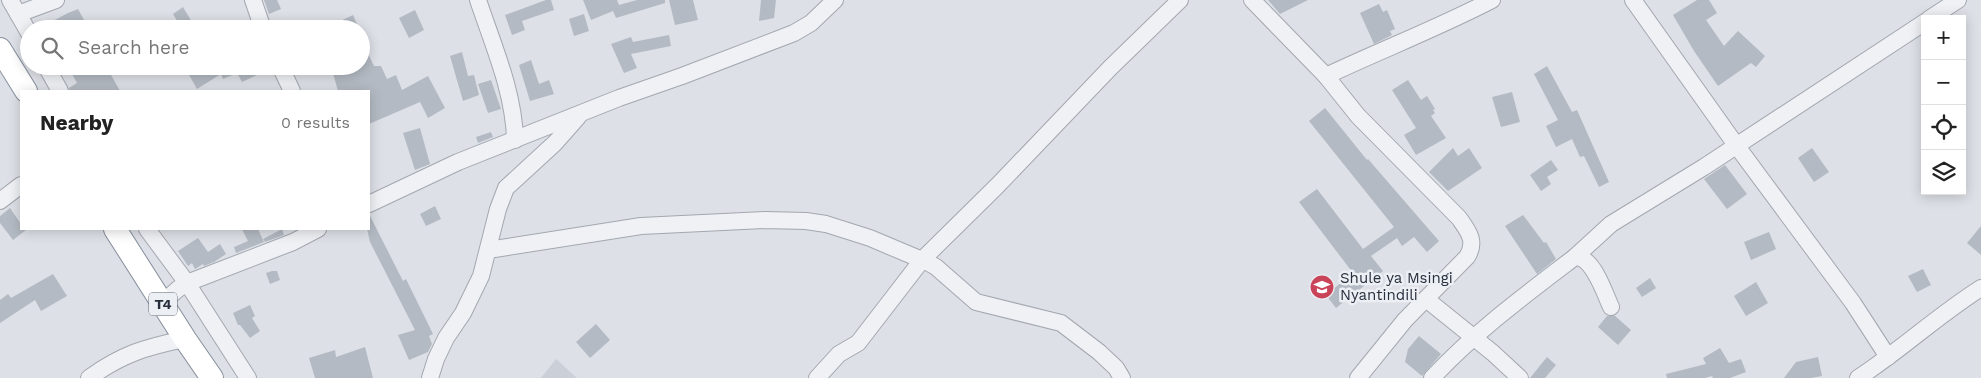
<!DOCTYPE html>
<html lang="en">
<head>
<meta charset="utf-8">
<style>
  :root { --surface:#fff; --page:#f2f2f2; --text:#222; --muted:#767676; --line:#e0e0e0 }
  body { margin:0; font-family:"Work Sans",sans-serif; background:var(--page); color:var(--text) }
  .controls { position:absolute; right:15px; top:15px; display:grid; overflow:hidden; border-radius:0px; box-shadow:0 2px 12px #0003 }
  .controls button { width:45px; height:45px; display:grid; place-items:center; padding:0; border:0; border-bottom:1px solid var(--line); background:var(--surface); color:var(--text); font:25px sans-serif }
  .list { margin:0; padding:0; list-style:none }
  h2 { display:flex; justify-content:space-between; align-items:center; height:65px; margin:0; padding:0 20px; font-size:21px }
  h2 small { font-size:16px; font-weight:400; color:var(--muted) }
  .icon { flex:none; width:28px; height:28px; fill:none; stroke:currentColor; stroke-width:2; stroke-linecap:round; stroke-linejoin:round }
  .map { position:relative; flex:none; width:1981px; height:378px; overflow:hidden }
  .search { position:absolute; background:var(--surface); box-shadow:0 2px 12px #0003; left:20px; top:20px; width:350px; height:55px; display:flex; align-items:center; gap:12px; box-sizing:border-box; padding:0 18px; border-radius:28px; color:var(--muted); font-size:19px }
  .panel { position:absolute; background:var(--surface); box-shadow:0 2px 12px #0003; left:20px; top:90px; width:350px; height:140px; border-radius:0px }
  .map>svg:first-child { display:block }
  .built { fill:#cbd0d8 }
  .building { fill:#b4bac3 }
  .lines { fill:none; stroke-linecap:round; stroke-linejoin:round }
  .minor-casing { stroke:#a3a7b0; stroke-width:18 }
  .highway-casing { stroke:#858e9c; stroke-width:24 }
  .minor { stroke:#eff1f5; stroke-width:16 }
  .highway { stroke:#fff; stroke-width:22 }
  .labels { text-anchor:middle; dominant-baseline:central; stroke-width:5; stroke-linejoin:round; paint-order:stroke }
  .shield { fill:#eceff4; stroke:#626973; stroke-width:1 }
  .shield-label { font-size:14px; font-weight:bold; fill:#272f3c }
  .poi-label { font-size:15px; fill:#272f3c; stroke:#eceff4; text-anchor:start }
</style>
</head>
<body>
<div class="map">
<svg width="1981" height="378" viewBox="0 0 1981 378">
  <rect width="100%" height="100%" fill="#dde0e6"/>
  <path class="built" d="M556,359L577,378H541Z"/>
  <g class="building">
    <path d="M264,0H277L281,9L269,14Z"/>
    <path d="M546,0H551L554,10L522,21L525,30L512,35L505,15Z"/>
    <path d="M583,0H617L619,5L637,0H665V3L616,18L613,11L591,20Z"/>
    <path d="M669,0H693L698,20L675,25Z"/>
    <path d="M761,0H776L774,18L759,21Z"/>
    <path d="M1268,0H1308L1280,14Z"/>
    <path d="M1697,0H1709L1717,13L1706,20L1724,46L1738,31L1765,56L1756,67L1751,63L1718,86L1694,51L1673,15Z"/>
    <path d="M1379,4L1383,12L1387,10L1395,29L1390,31L1392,35L1374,44L1360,13Z"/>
    <path d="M183,7L196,29H182L173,14Z"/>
    <path d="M78,9L89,29H38L68,13Z"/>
    <path d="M415,10L424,30L409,38L399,18Z"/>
    <path d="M584,14L589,31L574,36L569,19Z"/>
    <path d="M353,15L359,29H323Z"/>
    <path d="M669,35L671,46L631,54L637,68L624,73L611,44L631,37L633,42Z"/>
    <path d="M361,39L374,66H381L387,79L396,75L402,90L428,76L445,108L428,118L420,102L369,124V91H338L331,66H361Z"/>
    <path d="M462,52L468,76L474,75L479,95L463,101L450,56Z"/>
    <path d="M531,60L539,84L549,80L554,94L530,101L519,65Z"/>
    <path d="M81,66H106L120,91H70L69,88L77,83L71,72Z"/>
    <path d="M184,66H255L259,74L242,82L237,73L223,79L221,74L197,89Z"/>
    <path d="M1547,66L1572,112L1577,110L1609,182L1599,187L1584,156L1580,157L1572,139L1556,147L1546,126L1558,120L1534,74Z"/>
    <path d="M491,80L501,109L488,113L478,84Z"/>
    <path d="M1408,80L1421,100L1427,96L1435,109L1433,110L1435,113L1431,116L1446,138L1416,155L1404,135L1416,128L1392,90Z"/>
    <path d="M1512,92L1520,122L1501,127L1492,97Z"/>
    <path d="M1325,108L1367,160L1368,159L1439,241L1427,252L1414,237L1402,246L1397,238L1371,256L1383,271L1336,308L1326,295L1353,273L1299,202L1317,189L1363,249L1394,227L1309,121Z"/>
    <path d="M420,128L430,164L415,170L403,133Z"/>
    <path d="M491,132L493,137L478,143L476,137Z"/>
    <path d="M1453,148L1458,156L1469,148L1482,168L1448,191L1429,172Z"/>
    <path d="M1812,148L1829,172L1814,182L1798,158Z"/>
    <path d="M1551,160L1558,170L1547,177L1551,184L1541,191L1530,175Z"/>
    <path d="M1725,165L1747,194L1727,209L1704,179Z"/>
    <path d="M435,206L441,219L426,226L420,214Z"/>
    <path d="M10,208L21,224V229L26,230L13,240L0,223V216Z"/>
    <path d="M369,214L403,281L406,279L433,334L429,336L432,344L428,352L409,360L398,335L415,330L370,242L367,229H369Z"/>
    <path d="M1523,215L1544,243L1546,242L1556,259L1537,274L1505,226Z"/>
    <path d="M1981,226V255L1967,243Z"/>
    <path d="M242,229H258L264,242L236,253L234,247L248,241Z"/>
    <path d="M282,229L284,235L265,242L263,239Z"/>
    <path d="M1769,232L1776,249L1751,260L1744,242Z"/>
    <path d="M198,238L208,252L220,244L226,254L214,262L204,266L203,264L195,269L192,263L188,266L178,251Z"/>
    <path d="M1923,269L1931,285L1917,292L1908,276Z"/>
    <path d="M272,271H277L280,280L270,284L266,273Z"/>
    <path d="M53,274L67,296L41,311L35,300L0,323V300L8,294L11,298Z"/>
    <path d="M1650,278L1656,288L1642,297L1636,288Z"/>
    <path d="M1756,282L1768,303L1746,316L1734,296Z"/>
    <path d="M250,305L255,316L252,318L260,331L250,338L240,325H238L233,313Z"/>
    <path d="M1607,316H1615L1631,330L1618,345L1598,327Z"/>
    <path d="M596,324L610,340L590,358L576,342Z"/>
    <path d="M1419,336L1441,354L1422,376L1405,362L1408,349Z"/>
    <path d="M365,347L373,378H315L309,358L335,350L336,357Z"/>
    <path d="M1720,348L1729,363L1741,359L1746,372L1730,378H1713L1712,376L1705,378H1667L1666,374L1706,364L1703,358Z"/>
    <path d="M1547,357L1556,365L1545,378H1530Z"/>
    <path d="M1818,357L1822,376L1811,378H1784L1796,362Z"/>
  </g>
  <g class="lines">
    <defs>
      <g id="minor">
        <path d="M10,0L29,33"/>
        <path d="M253,0L263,29"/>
        <path d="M478,0C493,45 514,92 515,140"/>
        <path d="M1252,0L1326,76L1358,116L1459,218C1468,231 1477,241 1467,257L1405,320L1358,378"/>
        <path d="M1633,0L1736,145L1853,303L1888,357"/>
        <path d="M18,14L56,0"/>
        <path d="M1929,19L1958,0"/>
        <path d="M46,66L60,91"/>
        <path d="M280,66L292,91"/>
        <path d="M1326,76C1381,50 1438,28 1492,0"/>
        <path d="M0,201L21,185"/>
        <path d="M369,204L458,162L619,98L682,76L794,33L811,23L835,0"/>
        <path d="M147,229L187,283L248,378"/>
        <path d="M488,250L641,226L765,220L806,221L826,224L870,238L927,262L936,267L976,302L1061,323L1099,352L1116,368L1122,378"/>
        <path d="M1575,257L1611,224L1704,167L1925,22"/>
        <path d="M1426,299L1493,353L1520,378"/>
        <path d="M162,303L178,289L187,283L293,242L318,229"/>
        <path d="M89,378C122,354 146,347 185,339"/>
        <path d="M430,378L436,359L446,338L463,313L481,276L498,209L506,188L555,143L578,117"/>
        <path d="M817,378L839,354L858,343L922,260L998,185L1110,68L1180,0"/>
        <path d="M1432,378C1475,332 1525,295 1575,257C1593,256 1604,292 1611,307"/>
        <path d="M1858,378C1901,350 1938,315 1981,288"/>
      </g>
      <g id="highway">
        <path d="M0,49L26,91"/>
        <path d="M115,229L185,339L212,378"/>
      </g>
    </defs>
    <use href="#minor" class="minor-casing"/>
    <use href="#highway" class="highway-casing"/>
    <use href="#minor" class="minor"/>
    <use href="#highway" class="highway"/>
  </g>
  <defs>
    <symbol id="school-disc" viewBox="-11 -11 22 22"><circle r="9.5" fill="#c94458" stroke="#eceff4"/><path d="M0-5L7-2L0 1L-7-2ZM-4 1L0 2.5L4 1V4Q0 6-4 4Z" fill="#fff"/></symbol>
  </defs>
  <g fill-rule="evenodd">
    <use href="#school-disc" x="1308" y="273" width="28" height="28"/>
  </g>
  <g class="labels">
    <rect class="shield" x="149" y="292.5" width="28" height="23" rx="4"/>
    <g class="shield-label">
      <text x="163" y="304">T4</text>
    </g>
    <g class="poi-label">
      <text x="1340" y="278">Shule ya Msingi<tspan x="1340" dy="17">Nyantindili</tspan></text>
    </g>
  </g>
</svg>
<div class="controls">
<button>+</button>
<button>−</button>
<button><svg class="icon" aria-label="locate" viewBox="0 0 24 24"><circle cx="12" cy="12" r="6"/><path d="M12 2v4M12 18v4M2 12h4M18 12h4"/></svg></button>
<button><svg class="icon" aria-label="layers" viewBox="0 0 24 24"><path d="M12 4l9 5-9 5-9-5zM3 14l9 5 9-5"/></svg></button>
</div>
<div class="search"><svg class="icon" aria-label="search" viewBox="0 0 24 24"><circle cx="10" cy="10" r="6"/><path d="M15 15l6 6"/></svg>Search here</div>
<section class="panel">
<h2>Nearby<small>0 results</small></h2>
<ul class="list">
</ul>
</section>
</div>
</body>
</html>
